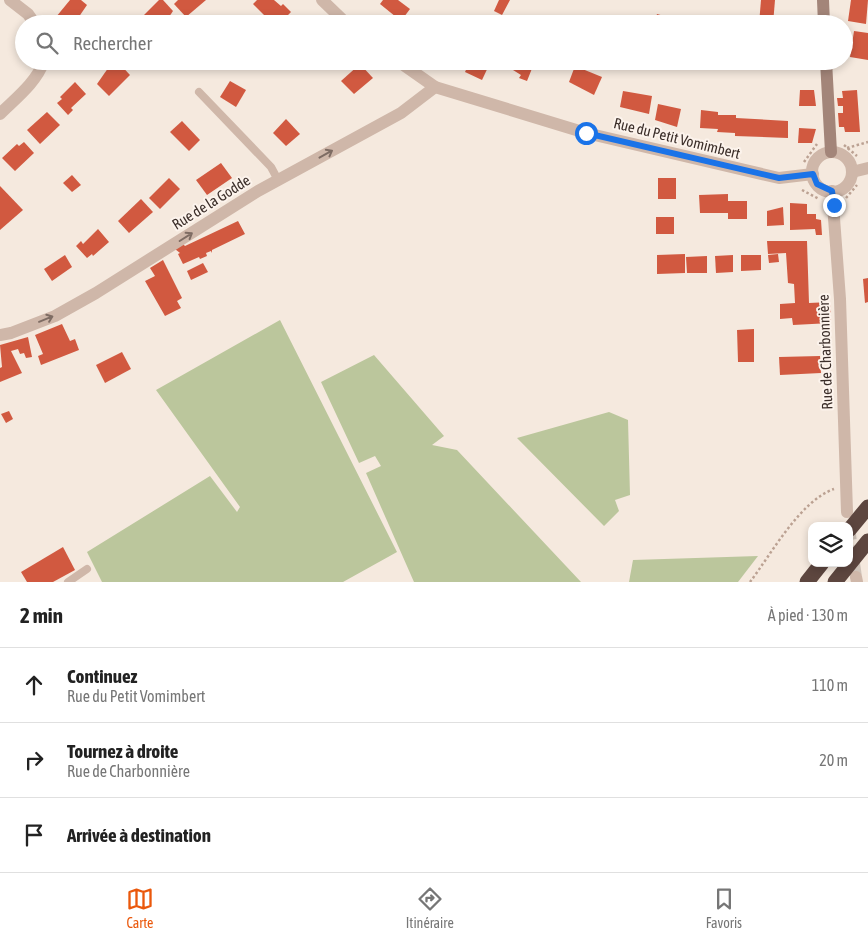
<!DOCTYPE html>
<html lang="fr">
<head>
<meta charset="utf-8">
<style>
  :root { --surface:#fff; --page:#f2f2f2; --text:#222; --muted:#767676; --line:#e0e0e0; --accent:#ea580c }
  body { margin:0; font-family:"Asap Condensed",sans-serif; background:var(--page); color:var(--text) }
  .controls { position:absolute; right:15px; bottom:15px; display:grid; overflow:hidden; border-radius:10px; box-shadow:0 2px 8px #0003 }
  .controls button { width:45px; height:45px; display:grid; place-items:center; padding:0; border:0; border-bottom:1px solid var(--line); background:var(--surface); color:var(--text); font:25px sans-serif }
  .stop { position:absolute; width:15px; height:15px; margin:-11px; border:4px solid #1a73e8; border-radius:50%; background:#fff }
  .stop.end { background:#1a73e8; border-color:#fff; box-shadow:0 1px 5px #0008 }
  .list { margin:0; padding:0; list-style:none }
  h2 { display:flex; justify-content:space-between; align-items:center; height:65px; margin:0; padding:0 20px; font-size:21px }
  h2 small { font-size:16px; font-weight:400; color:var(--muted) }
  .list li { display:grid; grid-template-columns:32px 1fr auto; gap:15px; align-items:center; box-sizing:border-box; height:75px; padding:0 20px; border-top:1px solid var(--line) }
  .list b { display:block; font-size:19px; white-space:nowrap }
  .list p { margin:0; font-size:16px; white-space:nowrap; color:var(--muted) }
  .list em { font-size:16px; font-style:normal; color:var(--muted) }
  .icon { flex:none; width:28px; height:28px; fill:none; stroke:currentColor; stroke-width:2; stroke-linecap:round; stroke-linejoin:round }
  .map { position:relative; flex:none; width:868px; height:582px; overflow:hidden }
  .search { position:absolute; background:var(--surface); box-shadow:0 2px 8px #0003; left:15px; right:15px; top:15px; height:55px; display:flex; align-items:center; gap:12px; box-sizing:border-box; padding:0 18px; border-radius:28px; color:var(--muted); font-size:19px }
  .sheet { height:290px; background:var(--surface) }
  nav { display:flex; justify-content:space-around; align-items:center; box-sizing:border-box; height:70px; border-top:1px solid var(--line); background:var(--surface); font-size:14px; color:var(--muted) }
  nav a { display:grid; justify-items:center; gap:2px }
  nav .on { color:var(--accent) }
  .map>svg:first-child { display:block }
  .green { fill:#bbc69c }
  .building { fill:#d15940 }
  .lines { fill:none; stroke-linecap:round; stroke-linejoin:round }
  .street-tunnel { stroke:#d0c4ba; stroke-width:12; stroke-dasharray:12 6; stroke-linecap:butt }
  .path { stroke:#bba192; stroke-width:2.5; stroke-dasharray:2.5 2.5; stroke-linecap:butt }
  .lane { stroke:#cfb7a9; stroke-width:8 }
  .street { stroke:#cfb7a9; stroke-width:12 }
  .secondary { stroke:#a38579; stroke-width:12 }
  .highway { stroke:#5d463f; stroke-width:15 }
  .oneway { stroke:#7e6c63 }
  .route { stroke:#1a73e8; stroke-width:6 }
  .labels { text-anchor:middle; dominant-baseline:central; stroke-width:4; stroke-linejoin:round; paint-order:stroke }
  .street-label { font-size:15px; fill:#3b2e29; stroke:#fcf3ec }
</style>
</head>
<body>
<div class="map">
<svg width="868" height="582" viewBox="0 0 868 582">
  <rect width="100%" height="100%" fill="#f5e9de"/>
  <g class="green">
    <path d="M280,320L397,552L343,582H102L87,552L210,476L237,512L240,507L156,390Z"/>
    <path d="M374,355L444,436L432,445L457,450L581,582H414L366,473L381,466L375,456L359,463L321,382Z"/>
    <path d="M609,412L628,420L630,495L615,500L619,511L604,526L517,438Z"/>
    <path d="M758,556L738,582H629L633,560Z"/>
  </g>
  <g class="building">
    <path d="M70,0H81L87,5L74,24H64L56,17Z"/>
    <path d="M159,0H163L173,11L165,23L151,24L143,16Z"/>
    <path d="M178,0H206L186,17L174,4Z"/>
    <path d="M257,0H274L281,6L283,4L291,12L279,24H273L253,4Z"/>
    <path d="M383,0H398L410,9L401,21L380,4Z"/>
    <path d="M499,0H510L502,15L494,11Z"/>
    <path d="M761,0H775L773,24H759Z"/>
    <path d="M851,0H868L866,24L848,21Z"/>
    <path d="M657,14L688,23V24H654Z"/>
    <path d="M854,31L868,33V60L850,57Z"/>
    <path d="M113,61H117L130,75L109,96L97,84Z"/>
    <path d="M470,61L490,63L482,80L465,72Z"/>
    <path d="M502,61H535L527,81L519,78L521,75L513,70L500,64Z"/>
    <path d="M762,61H788V69L761,66Z"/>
    <path d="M360,64L373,78L354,94L341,81Z"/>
    <path d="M575,66L602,77L594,95L569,82Z"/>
    <path d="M230,81L246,90L236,107L220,97Z"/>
    <path d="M75,82L86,94L71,108L73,110L68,115L57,103L62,99L60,97Z"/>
    <path d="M800,90H814L816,106H799Z"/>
    <path d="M857,90L860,132H845L844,127H839L838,113H843V106H838L837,98H843L842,91Z"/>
    <path d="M623,91L652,96L649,114L620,107Z"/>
    <path d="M658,104L681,109L677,127L655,120Z"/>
    <path d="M701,110L718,112V115H736V118L788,121V138L735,136V133L717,132L718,129L700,128Z"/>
    <path d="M47,112L60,125L40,144L27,130Z"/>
    <path d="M286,119L300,134L286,146L273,133Z"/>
    <path d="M182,121L200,140L189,151L170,132Z"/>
    <path d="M799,128L816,129L812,143H798Z"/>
    <path d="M24,142L34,153L15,171L2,158L17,144L19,146Z"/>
    <path d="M221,163L232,178L207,195L196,180Z"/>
    <path d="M72,175L81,185L72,192L63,183Z"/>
    <path d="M169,178L180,189L160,209L149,198Z"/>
    <rect x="658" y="178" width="18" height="21"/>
    <path d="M0,186L23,210L0,230Z"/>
    <path d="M728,194V201H747V219H728V213H700L699,195Z"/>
    <path d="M141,199L153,212L129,233L118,221Z"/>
    <path d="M790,203L807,204V214H816V219L821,220L822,235H816L815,229L790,230Z"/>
    <path d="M783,207L784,225L767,226V211Z"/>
    <rect x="656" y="217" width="18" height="17"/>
    <path d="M238,221L245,234L212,250V253L211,251L206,253L207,256L200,259L199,257L183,264L178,254L180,253L175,249L182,243L185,246Z"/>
    <path d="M98,229L109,242L93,256L92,254L87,258L76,246L81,241L83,244Z"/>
    <path d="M767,241H807L809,303L830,302L831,323L793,325L792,318L780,319V304L795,303L794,284L788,283L786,253L768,254Z"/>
    <path d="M685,254V273L657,274V255Z"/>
    <path d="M778,254L779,262L769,263L768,255Z"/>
    <path d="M65,255L72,267L52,281L44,269Z"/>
    <path d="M733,255V272L716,273L715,256Z"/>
    <path d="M741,255H761V270L741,271Z"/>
    <path d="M707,256V273H687L686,257Z"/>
    <path d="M163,260L182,298L177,301L181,308L165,316L145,281L155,276L150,268Z"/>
    <path d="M203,263L208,272L191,280L187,271Z"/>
    <path d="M868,278V302L865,303L863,279Z"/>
    <path d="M62,324L70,341L75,339L79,350L41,365L38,356L43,354L35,335Z"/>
    <path d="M754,329V362H738L737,330Z"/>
    <path d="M28,337L32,357L26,358L24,353L20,354L18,349L11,351L22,373L0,382V368L2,367L0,345Z"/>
    <path d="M122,352L131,369L105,383L96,365Z"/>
    <path d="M820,356L821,373L780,375L779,357Z"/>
    <path d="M9,411L13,419L6,423L1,414Z"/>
    <path d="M63,547L75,570L53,582H27L21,572Z"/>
  </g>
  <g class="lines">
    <path class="street-tunnel" d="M849,528L856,577"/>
    <g class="path">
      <path d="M844,145L857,156"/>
      <path d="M847,148L868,142"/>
      <path d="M804,162L817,144"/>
      <path d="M802,190L819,199"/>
      <path d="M846,198L857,185"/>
      <path d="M750,582C772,553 800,501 834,489"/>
    </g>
    <g class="lane">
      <path d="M199,92L271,167L278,180"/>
      <path d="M68,582L87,569"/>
    </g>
    <g class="street">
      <path d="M10,0L28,14L35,24"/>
      <path d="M322,0L347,24"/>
      <path d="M398,61L435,87L586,133L779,178L813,174"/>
      <path d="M0,114C16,98 36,83 44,61"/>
      <circle cx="832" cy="172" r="20"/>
      <path d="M852,172L868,168"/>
      <path d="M832,191L840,299L847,512"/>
      <path d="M0,335L11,333L55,316L96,293L258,191L401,113L435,87"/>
      <path d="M856,577L857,582"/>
    </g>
    <g class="secondary">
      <path d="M823,0L824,24"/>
      <path d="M826,61L831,152"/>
    </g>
    <g class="highway">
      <path d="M849,530L868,507"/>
      <path d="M807,582L822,563"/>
      <path d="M835,582L868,541"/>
    </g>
  </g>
  <defs><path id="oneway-shaft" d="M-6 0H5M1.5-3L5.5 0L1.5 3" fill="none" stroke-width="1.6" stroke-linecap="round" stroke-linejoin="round" transform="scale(1.25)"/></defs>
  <g class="oneway">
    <use href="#oneway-shaft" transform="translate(326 154) rotate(-29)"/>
    <use href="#oneway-shaft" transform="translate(186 237) rotate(-32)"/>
    <use href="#oneway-shaft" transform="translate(46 319) rotate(-22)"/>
  </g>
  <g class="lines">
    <path class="route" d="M586,133L779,178L813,174L817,184L832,191L834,205"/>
  </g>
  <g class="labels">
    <g class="street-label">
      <text transform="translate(677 138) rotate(14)">Rue du Petit Vomimbert</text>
      <text transform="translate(211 202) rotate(-32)">Rue de la Godde</text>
      <text transform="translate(825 352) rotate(-92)">Rue de Charbonnière</text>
    </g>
  </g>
</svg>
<div class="controls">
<button><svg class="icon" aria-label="layers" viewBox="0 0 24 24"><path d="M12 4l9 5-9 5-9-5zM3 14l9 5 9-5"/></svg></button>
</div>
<div class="stop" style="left:586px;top:133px"></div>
<div class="stop end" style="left:834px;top:205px"></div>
<div class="search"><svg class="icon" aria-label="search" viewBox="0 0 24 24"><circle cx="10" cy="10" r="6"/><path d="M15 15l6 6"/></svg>Rechercher</div>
</div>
<section class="sheet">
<h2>2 min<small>À pied · 130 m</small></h2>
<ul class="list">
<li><svg class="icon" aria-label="ahead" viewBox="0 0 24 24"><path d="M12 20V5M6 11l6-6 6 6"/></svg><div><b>Continuez</b><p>Rue du Petit Vomimbert</p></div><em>110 m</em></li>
<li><svg class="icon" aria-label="right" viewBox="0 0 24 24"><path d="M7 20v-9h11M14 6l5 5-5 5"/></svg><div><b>Tournez à droite</b><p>Rue de Charbonnière</p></div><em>20 m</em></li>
<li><svg class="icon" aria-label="arrive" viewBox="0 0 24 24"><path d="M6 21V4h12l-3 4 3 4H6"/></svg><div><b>Arrivée à destination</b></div></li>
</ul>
</section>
<nav>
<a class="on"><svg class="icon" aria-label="map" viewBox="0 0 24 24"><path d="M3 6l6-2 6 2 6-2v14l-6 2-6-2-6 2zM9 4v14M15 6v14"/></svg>Carte</a>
<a><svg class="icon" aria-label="directions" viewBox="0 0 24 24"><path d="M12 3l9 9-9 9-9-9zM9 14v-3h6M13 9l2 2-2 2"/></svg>Itinéraire</a>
<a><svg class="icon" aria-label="saved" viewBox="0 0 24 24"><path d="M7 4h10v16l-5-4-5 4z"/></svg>Favoris</a>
</nav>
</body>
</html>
